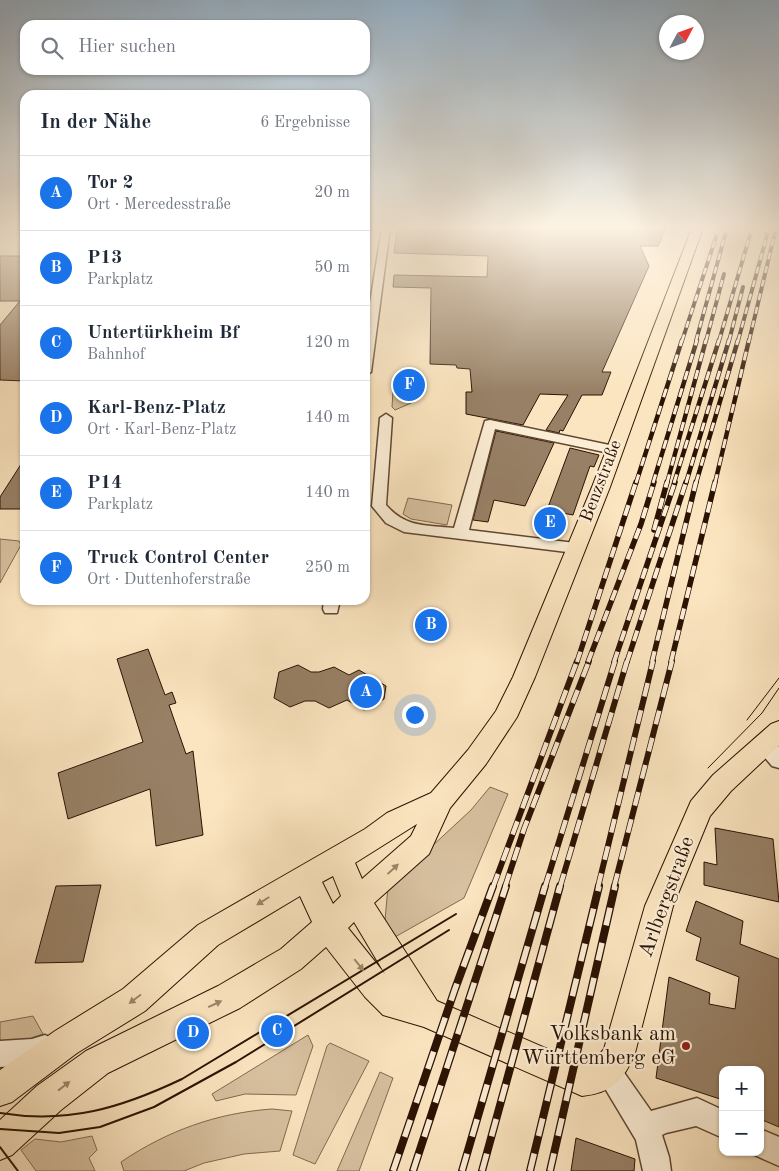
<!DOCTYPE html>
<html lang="de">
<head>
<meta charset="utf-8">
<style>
  :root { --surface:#fff; --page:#f6f6f7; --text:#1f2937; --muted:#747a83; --line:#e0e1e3; --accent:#1a73e8 }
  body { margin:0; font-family:"Old Standard TT",serif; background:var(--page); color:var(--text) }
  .controls { position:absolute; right:15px; bottom:15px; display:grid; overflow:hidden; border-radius:10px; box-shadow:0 1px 4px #0004 }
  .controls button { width:45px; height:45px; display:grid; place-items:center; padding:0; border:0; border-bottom:1px solid var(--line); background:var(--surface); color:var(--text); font:25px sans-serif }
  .compass { position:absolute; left:659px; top:15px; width:45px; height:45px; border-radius:50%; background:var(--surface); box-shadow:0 1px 4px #0004; rotate:49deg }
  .you { position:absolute; left:414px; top:714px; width:18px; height:18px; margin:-12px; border:4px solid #fff; border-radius:50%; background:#1a73e8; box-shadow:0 0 0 8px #1a73e833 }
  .badge { display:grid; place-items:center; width:32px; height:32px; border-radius:50%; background:var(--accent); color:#fff; font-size:16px; font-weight:700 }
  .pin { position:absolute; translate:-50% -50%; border:2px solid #fff; box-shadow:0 1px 5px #0006 }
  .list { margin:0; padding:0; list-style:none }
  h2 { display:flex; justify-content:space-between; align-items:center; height:65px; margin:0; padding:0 20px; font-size:21px }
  h2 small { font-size:16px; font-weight:400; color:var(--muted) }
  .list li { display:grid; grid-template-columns:32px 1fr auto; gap:15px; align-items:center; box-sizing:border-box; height:75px; padding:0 20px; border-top:1px solid var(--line) }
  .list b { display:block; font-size:19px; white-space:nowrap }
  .list p { margin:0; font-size:16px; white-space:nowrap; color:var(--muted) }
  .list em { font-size:16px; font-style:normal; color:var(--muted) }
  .icon { flex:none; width:28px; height:28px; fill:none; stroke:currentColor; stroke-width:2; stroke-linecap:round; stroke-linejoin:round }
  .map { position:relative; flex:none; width:779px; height:1171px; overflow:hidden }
  .search { position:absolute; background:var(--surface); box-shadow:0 1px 4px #0004; left:20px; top:20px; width:350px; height:55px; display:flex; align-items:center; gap:12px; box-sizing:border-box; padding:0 18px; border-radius:15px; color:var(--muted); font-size:19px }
  .panel { position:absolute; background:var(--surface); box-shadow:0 1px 4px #0004; left:20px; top:90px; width:350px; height:515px; border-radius:15px }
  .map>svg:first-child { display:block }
  .green { fill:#d8c1a0; stroke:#826a51 }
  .building { fill:#978065; stroke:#2b1202 }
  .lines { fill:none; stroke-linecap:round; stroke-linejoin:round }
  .minor-casing { stroke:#5f4732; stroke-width:3 }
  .major-casing { stroke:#2b1202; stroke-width:2 }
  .minor { fill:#fceed6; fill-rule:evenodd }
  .major { fill:#fbe5c0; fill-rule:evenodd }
  .tram-far1 { stroke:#2b1202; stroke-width:1 }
  .tram { stroke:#2b1202; stroke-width:2 }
  .rail-far4-casing { stroke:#2b1202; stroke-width:4 }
  .rail-far3-casing { stroke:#2b1202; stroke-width:4.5 }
  .rail-far2-casing { stroke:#2b1202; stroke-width:5.5 }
  .rail-far1-casing { stroke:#2b1202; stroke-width:6 }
  .rail-casing { stroke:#2b1202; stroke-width:8 }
  .rail-far4 { stroke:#fceed6; stroke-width:2.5; stroke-dasharray:7; stroke-linecap:butt }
  .rail-far3 { stroke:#fceed6; stroke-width:3; stroke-dasharray:9; stroke-linecap:butt }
  .rail-far2 { stroke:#fceed6; stroke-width:4; stroke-dasharray:11; stroke-linecap:butt }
  .rail-far1 { stroke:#fceed6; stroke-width:4.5; stroke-dasharray:14; stroke-linecap:butt }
  .rail { stroke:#fceed6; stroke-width:5.5; stroke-dasharray:18; stroke-linecap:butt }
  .oneway { fill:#9d866a }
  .poi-dot { fill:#8f2418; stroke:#fceed6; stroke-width:2 }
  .labels { text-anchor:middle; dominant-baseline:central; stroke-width:4.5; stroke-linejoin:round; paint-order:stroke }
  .street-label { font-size:18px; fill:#2b1202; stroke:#fceed6 }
  .near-street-label { font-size:21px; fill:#2b1202; stroke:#fceed6 }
  .near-poi-label { font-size:21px; fill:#2b1202; stroke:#fceed6; text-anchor:end }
</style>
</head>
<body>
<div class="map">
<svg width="779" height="1171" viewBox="0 0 779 1171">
  <rect width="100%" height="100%" fill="#fbe5c0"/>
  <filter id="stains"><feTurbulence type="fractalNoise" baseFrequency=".004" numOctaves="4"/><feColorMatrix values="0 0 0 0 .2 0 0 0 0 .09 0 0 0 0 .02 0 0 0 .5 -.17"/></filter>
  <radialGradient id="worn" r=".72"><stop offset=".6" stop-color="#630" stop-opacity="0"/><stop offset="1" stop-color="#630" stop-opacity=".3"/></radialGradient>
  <g class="green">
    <path d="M393,391H417L418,400L395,410L392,407Z"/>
    <path d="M408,498L452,505L447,525L411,519L403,514Z"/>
    <path d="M0,539L19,541L21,545L0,583Z"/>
    <path d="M490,787L508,794L464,898L395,937L385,920L388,887L471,810Z"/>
    <path d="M33,1016L43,1034L8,1046H0V1022Z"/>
    <path d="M308,1035L313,1046L296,1095L245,1094L216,1101L212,1094Z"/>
    <path d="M330,1043L369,1061L315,1164L293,1155L327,1046Z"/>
    <path d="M380,1072L393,1078L359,1171H337Z"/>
    <path d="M272,1109L292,1111L280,1151L244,1154L204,1163L184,1171H124L121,1162C167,1131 216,1113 272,1109Z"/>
    <path d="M92,1136L97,1150L89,1158L95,1171H36L21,1150L35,1139L61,1142Z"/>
  </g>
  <g class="building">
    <path d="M397,228H666L658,246H640L649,266L602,372H611L602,395H582L563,431L560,430L559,433L546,430L568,395L540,394L523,425L466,414V392H472L470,369L457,368L456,365L430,364L431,288L393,287L394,275L487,277L488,256L394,253Z"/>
    <path d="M0,256H25V381L0,380V325L20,301H0Z"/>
    <path d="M496,431L554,443L525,506L494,500L488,522L473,520Z"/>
    <path d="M570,448L599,455L594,467L590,466L573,515L547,510Z"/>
    <path d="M25,458V509H0V497Z"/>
    <path d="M148,649L165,695L172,692L176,703L169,705L186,754L193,751L203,835L156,846L150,789L68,819L58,773L143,742L117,659Z"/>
    <path d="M298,665L311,672H319L334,667L349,675L359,670L386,686L384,699L364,710L347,700L329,708L315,701H305L290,707L274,698L279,672Z"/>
    <path d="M715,828L773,839L779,902L704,885V862L717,865Z"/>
    <path d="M101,885L83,962L35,963L56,886Z"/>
    <path d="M696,901L743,921L740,944L779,959V1127L760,1119V1070H723V1100L656,1078L669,977L710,993L709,1004L735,1009L739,977L696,960L701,938L686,931Z"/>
    <path d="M576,1138L635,1159L634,1171H571Z"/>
  </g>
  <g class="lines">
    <defs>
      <g id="minor">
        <path d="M382,228H390L371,372L365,376V334Z"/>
        <path d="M386,414L392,418L386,505C406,528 426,525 454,528L485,421L490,420L619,447L621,450L619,453L614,454L495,429L469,530L575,543L583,548L580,552L575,553L404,532L386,523L372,506L380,418Z"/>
        <path d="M324,600H340L337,613H325L323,609Z"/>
        <path d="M765,738L772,740L779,747V768L772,766L755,746L758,740Z"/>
        <path d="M45,1035L54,1039L58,1048L54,1057L32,1065L0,1067V1041L32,1039Z"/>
        <path d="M607,1057L616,1061L651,1111L697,1098L723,1110V1138L696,1126L666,1133L662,1135L669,1157L671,1171H643L636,1140L594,1070L598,1061Z"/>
        <path d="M760,1129L779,1137V1166L750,1153L760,1152Z"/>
      </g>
      <path id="major" d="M692,228H703L610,487L535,677L517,717L486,764L450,808L429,854L374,903L437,1001L582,1064L594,1061L604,1049L645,906L691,801L713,775L771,724L779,721V746L731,791L710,816L673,906L635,1053C624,1080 612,1093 582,1096L424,1027L383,1015L365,997L326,947L301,969L240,1008L108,1073L61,1110L12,1155L0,1160V1120L37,1086L86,1051L218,986L281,949L312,922L300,896L218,945L145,1011L77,1053L12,1102L0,1106V1070L55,1031L123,989L198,925L365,829L387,813L431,793L468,750L496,711L513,677L592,487ZM417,824L411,836L362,879L355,863ZM333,876L341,896L333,904L322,882ZM354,922L385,974L348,928Z"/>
    </defs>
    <use href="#minor" class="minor-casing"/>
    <use href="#major" class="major-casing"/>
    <use href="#minor" class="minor"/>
    <use href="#major" class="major"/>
    <g class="tram-far1">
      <path d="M747,720L779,678"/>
      <path d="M708,768L762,713L779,688"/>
    </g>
    <g class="tram">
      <path d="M0,1113C68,1124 121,1108 182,1079L456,914"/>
      <path d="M0,1129L59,1133L100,1127L154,1107L236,1062L449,930"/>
      <path d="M0,1147L18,1171"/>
    </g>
    <defs>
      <g id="rail-far4">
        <path d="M682,341L719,228"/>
        <path d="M696,341L727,228"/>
        <path d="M706,341L724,274"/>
        <path d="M719,341L752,228"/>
        <path d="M729,341L743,287"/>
        <path d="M738,341L769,228"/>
        <path d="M749,341L776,228"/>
      </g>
      <g id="rail-far3">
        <path d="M636,483L682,340"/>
        <path d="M653,483L697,340"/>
        <path d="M667,483L706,340"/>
        <path d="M674,483L719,340"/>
        <path d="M686,483L729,340"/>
        <path d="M696,483L738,340"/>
        <path d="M715,483L749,340"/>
      </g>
      <g id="rail-far2">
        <path d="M654,530L667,482"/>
        <path d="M577,662L636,482"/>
        <path d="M588,662L641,524L654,482"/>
        <path d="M614,662L675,482"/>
        <path d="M627,662L686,482"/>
        <path d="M652,662L696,482"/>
        <path d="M671,662L715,482"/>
      </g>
      <g id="rail-far1">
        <path d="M493,887L577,661"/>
        <path d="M505,887L524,829L589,661"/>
        <path d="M545,887L615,661"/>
        <path d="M560,887L627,661"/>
        <path d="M598,887L653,661"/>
        <path d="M614,887L672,661"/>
      </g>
      <g id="rail">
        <path d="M393,1171L455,989L493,886"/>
        <path d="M413,1171L506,886"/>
        <path d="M462,1171L545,886"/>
        <path d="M482,1171L560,886"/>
        <path d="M530,1171L599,886"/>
        <path d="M550,1171L615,886"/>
      </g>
    </defs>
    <use href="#rail-far4" class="rail-far4-casing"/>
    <use href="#rail-far3" class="rail-far3-casing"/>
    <use href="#rail-far2" class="rail-far2-casing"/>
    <use href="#rail-far1" class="rail-far1-casing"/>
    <use href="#rail" class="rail-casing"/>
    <use href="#rail-far4" class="rail-far4"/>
    <use href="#rail-far3" class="rail-far3"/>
    <use href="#rail-far2" class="rail-far2"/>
    <use href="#rail-far1" class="rail-far1"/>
    <use href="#rail" class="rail"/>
  </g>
  <defs><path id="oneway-solid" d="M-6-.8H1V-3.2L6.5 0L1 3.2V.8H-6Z" transform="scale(1.25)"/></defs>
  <g class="oneway">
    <use href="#oneway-solid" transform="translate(393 869) rotate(-43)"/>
    <use href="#oneway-solid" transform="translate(263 901) rotate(148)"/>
    <use href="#oneway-solid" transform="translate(359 965) rotate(51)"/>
    <use href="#oneway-solid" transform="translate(135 999) rotate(143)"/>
    <use href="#oneway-solid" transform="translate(215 1004) rotate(-25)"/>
    <use href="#oneway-solid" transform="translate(64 1086) rotate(-38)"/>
  </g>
  <linearGradient id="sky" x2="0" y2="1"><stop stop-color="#93abbe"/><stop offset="0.58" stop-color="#fdf3e3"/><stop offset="1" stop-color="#fdf3e3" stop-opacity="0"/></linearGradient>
  <rect width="779" height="392" fill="url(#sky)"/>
  <circle class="poi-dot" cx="686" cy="1046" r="5"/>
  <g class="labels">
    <g class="street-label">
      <text transform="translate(601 481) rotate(-69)">Benzstraße</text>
    </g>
    <g class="near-street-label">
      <text transform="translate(667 897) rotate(-70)">Arlbergstraße</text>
    </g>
    <g class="near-poi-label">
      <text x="676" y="1034">Volksbank am<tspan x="676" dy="24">Württemberg eG</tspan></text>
    </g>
  </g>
  <rect width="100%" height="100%" filter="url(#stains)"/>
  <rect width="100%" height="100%" fill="url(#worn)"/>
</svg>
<div class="controls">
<button>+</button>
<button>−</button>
</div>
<svg class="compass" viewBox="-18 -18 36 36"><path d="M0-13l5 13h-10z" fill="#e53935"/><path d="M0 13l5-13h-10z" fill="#747a83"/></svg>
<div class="you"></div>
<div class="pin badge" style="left:366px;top:692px">A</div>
<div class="pin badge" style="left:431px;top:625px">B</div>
<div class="pin badge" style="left:277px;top:1031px">C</div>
<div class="pin badge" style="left:193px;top:1033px">D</div>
<div class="pin badge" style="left:550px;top:523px">E</div>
<div class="pin badge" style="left:409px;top:385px">F</div>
<div class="search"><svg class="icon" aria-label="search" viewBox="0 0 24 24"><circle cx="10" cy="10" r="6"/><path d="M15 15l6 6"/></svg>Hier suchen</div>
<section class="panel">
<h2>In der Nähe<small>6 Ergebnisse</small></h2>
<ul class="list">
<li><span class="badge">A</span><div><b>Tor 2</b><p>Ort · Mercedesstraße</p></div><em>20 m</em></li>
<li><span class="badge">B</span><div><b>P13</b><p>Parkplatz</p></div><em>50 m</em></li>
<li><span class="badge">C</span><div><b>Untertürkheim Bf</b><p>Bahnhof</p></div><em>120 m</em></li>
<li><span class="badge">D</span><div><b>Karl-Benz-Platz</b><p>Ort · Karl-Benz-Platz</p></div><em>140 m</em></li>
<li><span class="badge">E</span><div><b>P14</b><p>Parkplatz</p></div><em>140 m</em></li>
<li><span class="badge">F</span><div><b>Truck Control Center</b><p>Ort · Duttenhoferstraße</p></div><em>250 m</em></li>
</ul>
</section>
</div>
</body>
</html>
